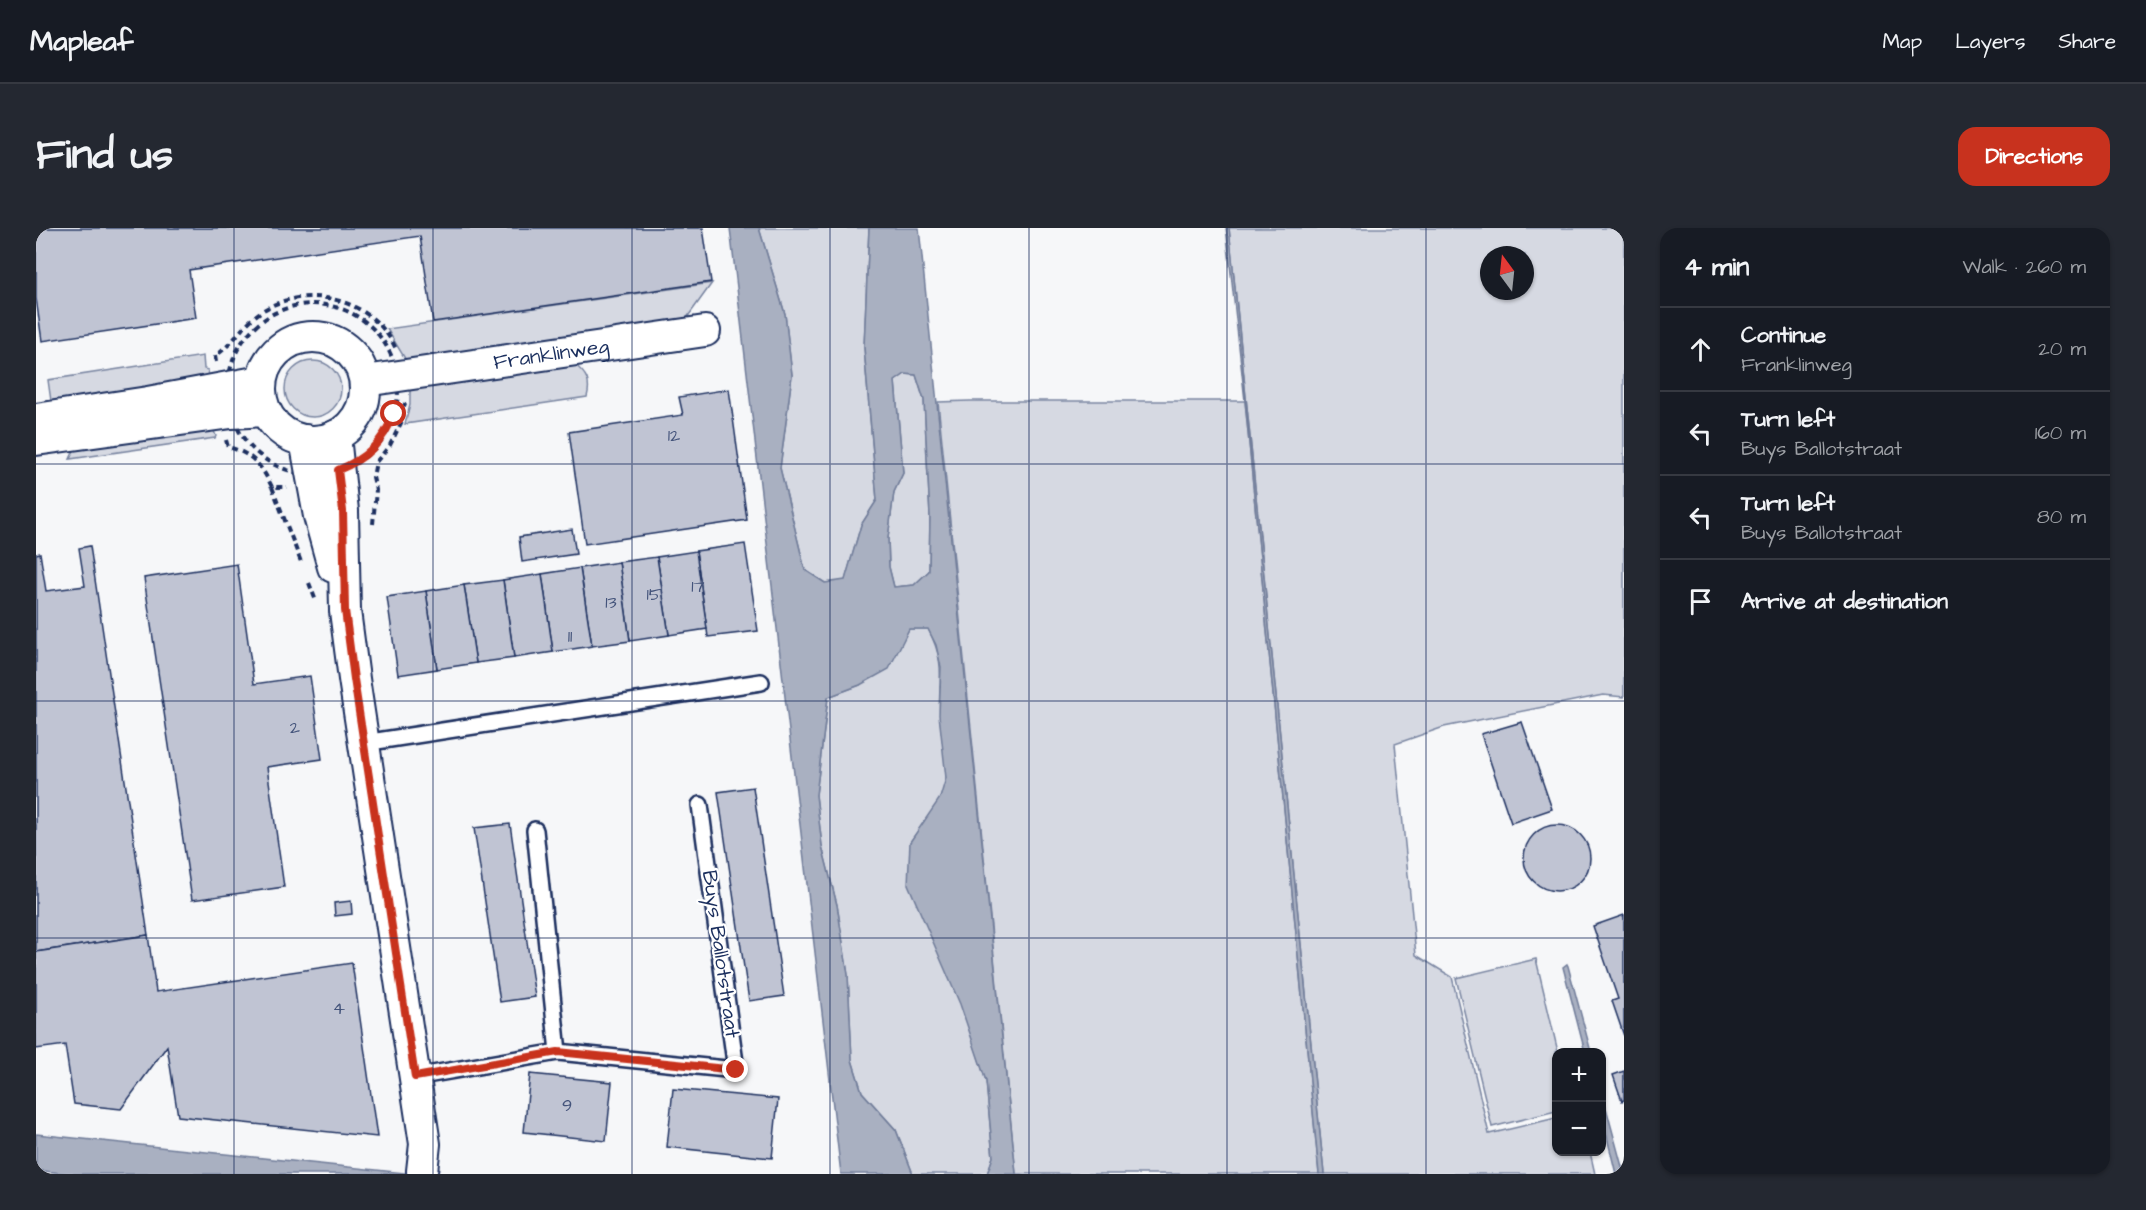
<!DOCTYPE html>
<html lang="en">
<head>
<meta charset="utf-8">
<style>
  :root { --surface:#171b24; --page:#242831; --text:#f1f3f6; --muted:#9ea1a6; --line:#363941; --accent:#c8321e }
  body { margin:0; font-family:"Architects Daughter",sans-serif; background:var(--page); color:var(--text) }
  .controls { position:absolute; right:18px; bottom:18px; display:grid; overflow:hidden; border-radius:12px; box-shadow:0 2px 4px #0004 }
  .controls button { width:54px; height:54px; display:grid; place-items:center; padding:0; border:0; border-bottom:2px solid var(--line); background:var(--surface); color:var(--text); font:30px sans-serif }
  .compass { position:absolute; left:1444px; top:18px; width:54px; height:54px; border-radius:50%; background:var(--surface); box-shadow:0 2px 4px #0004; rotate:345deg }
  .stop { position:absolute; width:18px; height:18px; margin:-14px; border:4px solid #c8321e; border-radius:50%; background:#fff }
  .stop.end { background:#c8321e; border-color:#fff; box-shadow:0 2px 6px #0008 }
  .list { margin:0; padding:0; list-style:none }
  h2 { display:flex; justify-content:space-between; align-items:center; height:78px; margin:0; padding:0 24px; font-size:26px }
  h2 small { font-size:20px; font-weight:400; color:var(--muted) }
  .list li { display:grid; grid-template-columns:39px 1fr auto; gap:18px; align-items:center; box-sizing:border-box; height:84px; padding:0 24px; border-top:2px solid var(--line) }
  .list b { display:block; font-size:22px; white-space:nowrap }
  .list p { margin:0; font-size:20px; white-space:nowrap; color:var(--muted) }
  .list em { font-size:20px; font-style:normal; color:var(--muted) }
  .icon { flex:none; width:33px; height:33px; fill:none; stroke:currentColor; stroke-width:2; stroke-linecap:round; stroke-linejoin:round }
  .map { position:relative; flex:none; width:1588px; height:946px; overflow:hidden; border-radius:18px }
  header { display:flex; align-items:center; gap:36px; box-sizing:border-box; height:84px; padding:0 30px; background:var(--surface); border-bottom:2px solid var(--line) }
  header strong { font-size:28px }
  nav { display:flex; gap:33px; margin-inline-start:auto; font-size:21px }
  .intro { display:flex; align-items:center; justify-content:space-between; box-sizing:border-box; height:144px; padding:0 36px }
  h1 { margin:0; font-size:42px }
  .button { padding:15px 27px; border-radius:18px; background:var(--accent); color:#fff; font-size:21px; font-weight:700 }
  main { display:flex; gap:36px; padding:0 36px }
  aside { flex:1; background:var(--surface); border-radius:18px; box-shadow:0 2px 4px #0004 }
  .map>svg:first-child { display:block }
  .green { fill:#d6d9e2; stroke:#7884a0; stroke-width:1.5; fill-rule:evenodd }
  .water { fill:#a9b0c1; stroke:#707c99; stroke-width:1.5; fill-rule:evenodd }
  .building { fill:#c0c4d3; stroke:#1b2f5e; stroke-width:1.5 }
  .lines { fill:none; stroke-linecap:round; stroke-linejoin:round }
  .service-casing { stroke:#1b2f5e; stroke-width:20 }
  .minor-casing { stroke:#1b2f5e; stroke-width:34 }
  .path { stroke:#1b2f5e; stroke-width:4; stroke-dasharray:6 4.5; stroke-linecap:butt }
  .service { stroke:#fff; stroke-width:15 }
  .minor { stroke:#fff; stroke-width:30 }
  .route { stroke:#c8321e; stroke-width:8 }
  .grid { fill:none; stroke:#1b2f5e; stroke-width:1.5; stroke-opacity:0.55 }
  .labels { text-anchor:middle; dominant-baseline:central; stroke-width:4.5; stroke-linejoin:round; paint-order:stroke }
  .number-label { font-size:18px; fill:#44547b }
  .street-label { font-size:21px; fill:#1b2f5e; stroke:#fff }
</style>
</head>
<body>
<header>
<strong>Mapleaf</strong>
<nav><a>Map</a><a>Layers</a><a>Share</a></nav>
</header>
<div class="intro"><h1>Find us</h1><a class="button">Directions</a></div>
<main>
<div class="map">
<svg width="1588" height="946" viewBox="0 0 1588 946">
  <rect width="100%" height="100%" fill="#f6f7f9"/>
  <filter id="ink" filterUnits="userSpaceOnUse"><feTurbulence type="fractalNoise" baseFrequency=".0167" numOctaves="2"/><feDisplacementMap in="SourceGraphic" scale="12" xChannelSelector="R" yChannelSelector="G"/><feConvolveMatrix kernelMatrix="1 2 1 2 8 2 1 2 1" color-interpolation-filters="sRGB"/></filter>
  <g filter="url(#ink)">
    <g class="green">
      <path d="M723,0H833L828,120L841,272L825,297L809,353L789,355L769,342L744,240L756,147L749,86Z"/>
      <path d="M1193,0H1588V469L1567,467L1408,499L1359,516L1380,727L1416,749L1453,906L1520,890V924H1554L1559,946H1288ZM1453,27H1489V63H1453Z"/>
      <path d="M676,55L648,94L371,134L351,101Z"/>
      <path d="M167,128L168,141L172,142L170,156L16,180L12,152Z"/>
      <circle cx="277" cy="161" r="28"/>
      <path d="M538,136C551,146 555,154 551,169L369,196L374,177V159Z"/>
      <path d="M869,146L880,147L888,172L894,288L893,343L878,357L858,359L853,339L852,310L858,264L867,245L859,153Z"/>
      <path d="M934,173H1209L1283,946H980L902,174Z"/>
      <path d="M175,196L180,208L179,210L34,231L40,218Z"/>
      <path d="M873,401H892C912,439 901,453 904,490C905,508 911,532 910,550C908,573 887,595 874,614L950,853L957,929L951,946H877L860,902L826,864L816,832L812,747L801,677L786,618L780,567L792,469L824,457L866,413Z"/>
      <path d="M1500,731L1522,824H1520V883L1456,899L1420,750Z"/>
    </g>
    <g class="water">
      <path d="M694,0H723L749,86L756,147L744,240L769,342L789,355L809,352L825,297L841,272L828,119L833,0H883L980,946H951L957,929L950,853L924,776L872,656L874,614L904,570L910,550L903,487L905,439L900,417L892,401H873L853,441L824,457L792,469L780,567L786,618L801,677L812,747L816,832L826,864L860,902L877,946H805ZM869,146L880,147L888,172L894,288L893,343L878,357L858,359L853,339L852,310L858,264L867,245L859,153Z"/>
      <path d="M1190,0H1193L1288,946H1283L1209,173Z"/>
      <path d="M1531,736L1532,738L1555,824H1549L1527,739Z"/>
      <path d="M1566,865L1588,946H1580L1566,889Z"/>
      <path d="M0,906L378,946H34L0,942Z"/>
    </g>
    <g class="building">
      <path d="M0,0H667L675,54L397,94L384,8L153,42L160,90L6,113L0,70Z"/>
      <path d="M693,161L711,292L549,316L533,204L647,187L643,169Z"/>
      <path d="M536,301L540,326L486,334L483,309Z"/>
      <path d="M709,316L722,403L672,409L660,323Z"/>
      <path d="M54,318L112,707L0,724V326L4,325L10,363L49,358L43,320Z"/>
      <path d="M660,323L671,401L633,407L621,329Z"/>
      <path d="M621,329L633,407L594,413L583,334Z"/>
      <path d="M583,334L594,413L556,418L544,340Z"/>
      <path d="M201,336L218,456L274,448L286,531L231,539L248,659L156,672L108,350Z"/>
      <path d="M544,340L556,418L517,424L506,346Z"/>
      <path d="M506,346L517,424L478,430L467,352Z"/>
      <path d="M467,352L478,430L440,435L428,357Z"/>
      <path d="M428,357L440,435L401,441L390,363Z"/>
      <path d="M390,363L401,441L362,447L351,369Z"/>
      <path d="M1486,494L1516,581L1475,595L1445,506Z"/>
      <path d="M717,559L748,768L713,773L682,564Z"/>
      <path d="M474,596L499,769L464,774L438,600Z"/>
      <circle cx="1521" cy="630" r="33"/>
      <path d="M315,673L316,686L299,688L298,675Z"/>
      <path d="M1588,687V808L1576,773L1582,771L1557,698Z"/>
      <path d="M112,707L120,764L316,735L341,909L142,888L131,818L85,881L38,876L29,817L0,821V724Z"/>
      <path d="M1588,843V872L1586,873L1577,847Z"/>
      <path d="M494,846L576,854L570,913L488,904Z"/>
      <path d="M637,861L742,871L736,930L631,919Z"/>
    </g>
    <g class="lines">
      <defs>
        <g id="service">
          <path d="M328,515L725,454"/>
          <path d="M499,602L522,824"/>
          <path d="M379,849L522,824L700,842L664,577"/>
        </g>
        <g id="minor">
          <circle cx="277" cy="161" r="52"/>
          <path id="s1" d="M329,153L669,103"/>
          <path d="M0,191L112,174L225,153"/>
          <path d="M299,208L307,283L309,383L318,451L389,916L386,943"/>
          <path d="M0,212L195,185L229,183"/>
          <path d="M269,212L283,288L297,339"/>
        </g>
      </defs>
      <use href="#service" class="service-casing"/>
      <use href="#minor" class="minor-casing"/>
      <g class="path">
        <circle cx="277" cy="161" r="85"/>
        <path d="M180,134L179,128C199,115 206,96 226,83C272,54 337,71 360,121"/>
        <path d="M190,212L192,219C217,226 225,237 236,259H251"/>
        <path d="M236,259L265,334"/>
        <path d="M337,296L340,262L337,249L340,234L354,217L365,195L369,175"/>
        <path d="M273,355L280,373"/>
      </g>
      <use href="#service" class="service"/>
      <use href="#minor" class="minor"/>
    </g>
  </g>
  <g class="lines" filter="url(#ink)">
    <path class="route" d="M358,186C347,214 330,231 302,242L307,283L309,382L318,451L379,849L522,824L700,842"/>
  </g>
  <path class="grid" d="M198,0V946M397,0V946M596,0V946M794,0V946M993,0V946M1191,0V946M1390,0V946M0,236H1588M0,473H1588M0,710H1588"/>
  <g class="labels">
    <g class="number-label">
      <text x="638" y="207">12</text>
      <text x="662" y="358">17</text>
      <text x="618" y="366">15</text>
      <text x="575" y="374">13</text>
      <text x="534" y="408">11</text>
      <text x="259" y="499">2</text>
      <text x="303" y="780">4</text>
      <text x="531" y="877">9</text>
    </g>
    <g class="street-label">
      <text stroke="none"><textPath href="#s1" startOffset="188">Franklinweg</textPath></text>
      <text transform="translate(685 726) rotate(82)">Buys Ballotstraat</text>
    </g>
  </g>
</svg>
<div class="controls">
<button>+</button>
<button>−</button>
</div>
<svg class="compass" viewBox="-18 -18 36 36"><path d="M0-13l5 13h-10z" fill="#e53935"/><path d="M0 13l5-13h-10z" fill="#9ea1a6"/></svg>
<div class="stop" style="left:358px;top:186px"></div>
<div class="stop end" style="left:700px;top:842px"></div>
</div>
<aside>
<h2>4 min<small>Walk · 260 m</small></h2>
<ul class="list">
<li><svg class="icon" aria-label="ahead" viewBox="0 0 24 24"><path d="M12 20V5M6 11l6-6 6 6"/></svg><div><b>Continue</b><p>Franklinweg</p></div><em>20 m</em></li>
<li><svg class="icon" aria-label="left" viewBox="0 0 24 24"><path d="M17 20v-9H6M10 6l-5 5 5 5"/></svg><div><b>Turn left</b><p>Buys Ballotstraat</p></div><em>160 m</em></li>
<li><svg class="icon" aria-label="left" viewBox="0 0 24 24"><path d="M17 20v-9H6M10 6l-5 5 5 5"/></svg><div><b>Turn left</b><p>Buys Ballotstraat</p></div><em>80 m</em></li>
<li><svg class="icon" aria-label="arrive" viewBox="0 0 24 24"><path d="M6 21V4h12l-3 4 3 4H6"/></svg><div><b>Arrive at destination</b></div></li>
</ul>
</aside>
</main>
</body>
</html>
